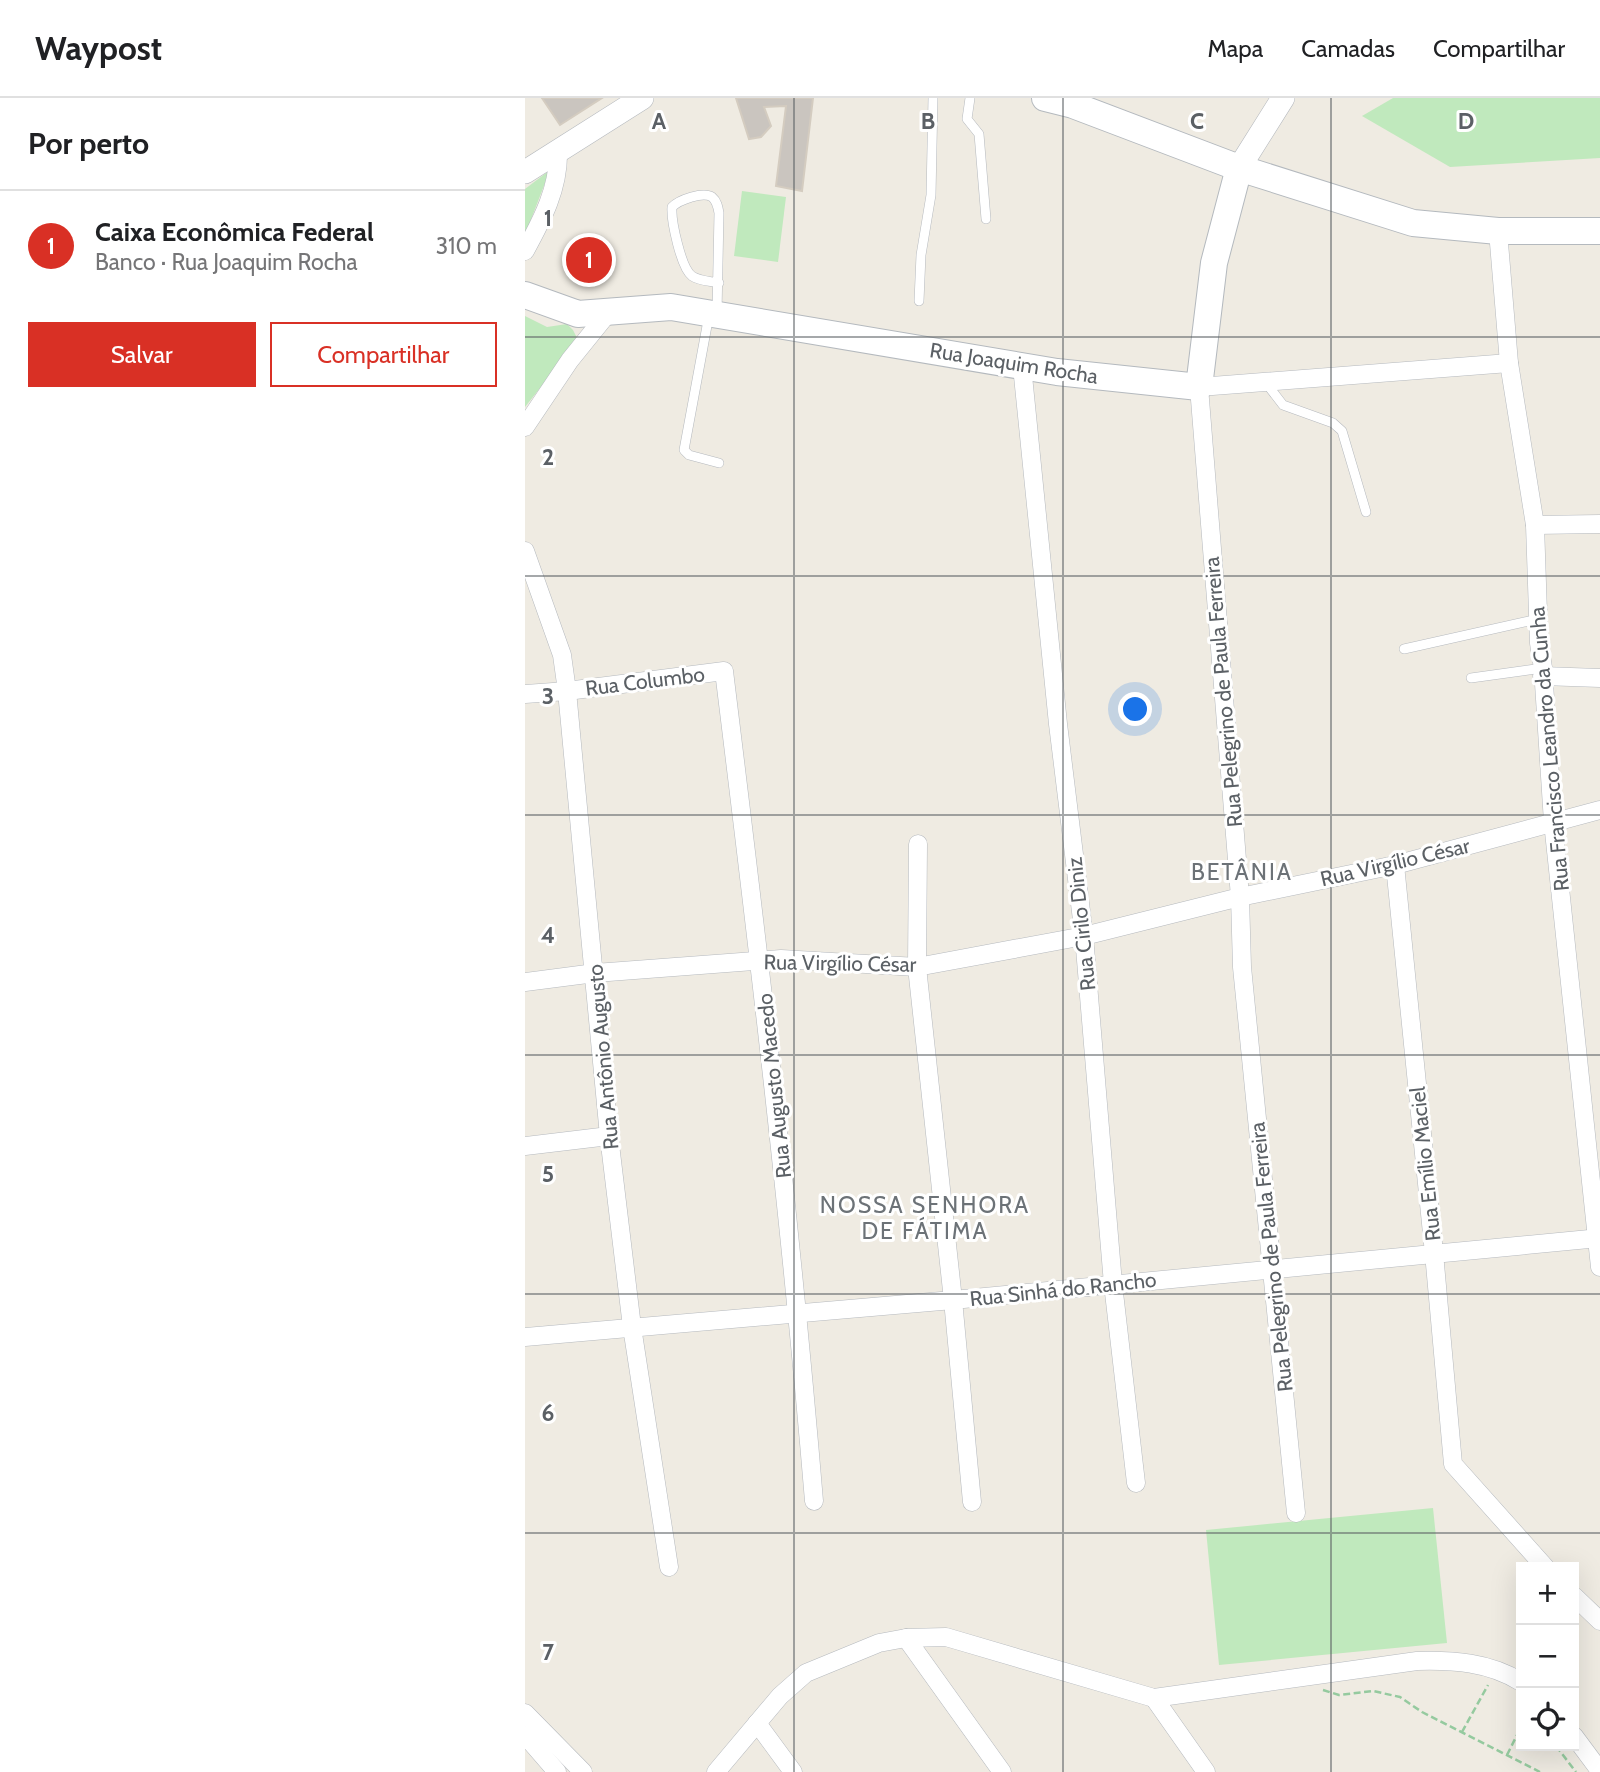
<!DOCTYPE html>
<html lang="pt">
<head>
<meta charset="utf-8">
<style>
  :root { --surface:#fff; --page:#f6f6f6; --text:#202124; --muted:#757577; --line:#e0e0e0; --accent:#d93025 }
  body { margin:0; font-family:Cabin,sans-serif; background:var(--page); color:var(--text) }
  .controls { position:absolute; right:21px; bottom:21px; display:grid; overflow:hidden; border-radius:0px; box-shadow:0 7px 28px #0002 }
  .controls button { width:63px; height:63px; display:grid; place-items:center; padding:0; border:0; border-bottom:2px solid var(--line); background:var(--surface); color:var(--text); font:35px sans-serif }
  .you { position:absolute; left:611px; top:612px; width:24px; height:24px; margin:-18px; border:5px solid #fff; border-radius:50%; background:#1a73e8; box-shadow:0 0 0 10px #1a73e833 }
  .badge { display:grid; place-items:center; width:46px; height:46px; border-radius:50%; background:var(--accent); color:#fff; font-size:23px; font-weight:700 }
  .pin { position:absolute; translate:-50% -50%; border:4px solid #fff; box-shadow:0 2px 7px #0006 }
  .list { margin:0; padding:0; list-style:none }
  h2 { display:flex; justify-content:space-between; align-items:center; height:91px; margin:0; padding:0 28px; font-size:30px }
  h2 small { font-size:23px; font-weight:400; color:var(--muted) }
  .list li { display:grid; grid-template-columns:46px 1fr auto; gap:21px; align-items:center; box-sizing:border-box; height:112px; padding:0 28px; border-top:2px solid var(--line) }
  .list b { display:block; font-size:26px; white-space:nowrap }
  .list p { margin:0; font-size:23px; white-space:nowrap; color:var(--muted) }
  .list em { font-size:23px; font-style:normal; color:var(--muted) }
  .actions { display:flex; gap:14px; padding:21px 28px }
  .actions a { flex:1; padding:16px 0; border:2px solid var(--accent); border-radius:0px; text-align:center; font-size:24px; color:var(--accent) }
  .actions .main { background:var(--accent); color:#fff }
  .icon { flex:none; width:38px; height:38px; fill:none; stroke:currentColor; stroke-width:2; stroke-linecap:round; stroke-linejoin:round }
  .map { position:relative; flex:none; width:1075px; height:1674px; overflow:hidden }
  header { display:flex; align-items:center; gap:42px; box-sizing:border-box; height:98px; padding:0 35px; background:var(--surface); border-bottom:2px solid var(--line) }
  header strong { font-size:33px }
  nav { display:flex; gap:38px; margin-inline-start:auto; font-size:24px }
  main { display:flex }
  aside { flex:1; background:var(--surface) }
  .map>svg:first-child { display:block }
  .green { fill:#c0e9bd }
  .building { fill:#cac5bf; stroke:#d4ccc0; stroke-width:2 }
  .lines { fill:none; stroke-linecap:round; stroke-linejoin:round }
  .service-casing { stroke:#b5b9be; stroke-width:10 }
  .minor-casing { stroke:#b5b9be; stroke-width:19 }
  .tertiary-casing { stroke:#b5b9be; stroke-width:24 }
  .secondary-casing { stroke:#b4b9be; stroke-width:28 }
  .path { stroke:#95ca9f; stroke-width:2.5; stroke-dasharray:7 3.5; stroke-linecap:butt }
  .service { stroke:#fff; stroke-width:9 }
  .minor { stroke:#fff; stroke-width:18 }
  .tertiary { stroke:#fff; stroke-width:23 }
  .secondary { stroke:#fff; stroke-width:26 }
  .grid { fill:none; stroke:#5b6065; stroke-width:2; stroke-opacity:0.55 }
  .labels { text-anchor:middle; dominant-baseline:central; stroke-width:6; stroke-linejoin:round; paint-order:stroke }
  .street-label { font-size:21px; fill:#5b6065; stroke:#fff }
  .neighbourhood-label { font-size:23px; letter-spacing:2px; fill:#6c7277; stroke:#fff }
  .grid-label { font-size:23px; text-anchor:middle; font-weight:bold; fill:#5b6065; stroke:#fff; stroke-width:6; stroke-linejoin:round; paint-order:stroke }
</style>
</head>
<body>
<header>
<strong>Waypost</strong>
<nav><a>Mapa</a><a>Camadas</a><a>Compartilhar</a></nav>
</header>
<main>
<aside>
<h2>Por perto<small></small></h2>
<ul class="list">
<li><span class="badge">1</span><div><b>Caixa Econômica Federal</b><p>Banco · Rua Joaquim Rocha</p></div><em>310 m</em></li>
</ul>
<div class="actions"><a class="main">Salvar</a><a>Compartilhar</a></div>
</aside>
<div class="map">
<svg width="1075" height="1674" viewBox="0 0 1075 1674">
  <rect width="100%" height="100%" fill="#efebe2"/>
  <g class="green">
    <path d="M868,0H1075V60L925,69L837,18Z"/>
    <path d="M25,72L0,137V91Z"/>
    <path d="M217,93L261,99L253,164L209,158Z"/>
    <path d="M0,218L22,229L42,226L48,232L53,242L0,309Z"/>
    <path d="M908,1410L922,1545L694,1567L681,1432Z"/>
  </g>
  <g class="building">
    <path d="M17,0H77L35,27Z"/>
    <path d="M211,0H288L277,93L251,88L261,8L239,9L246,28L236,39L224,41Z"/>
  </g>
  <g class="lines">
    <defs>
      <g id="service">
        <path d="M445,0L442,21L454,36L461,121"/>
        <path d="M394,203L396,157L406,97L408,0"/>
        <path d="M192,215L194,115C193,109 192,103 187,99C178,93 154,102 147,109C146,123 156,170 167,178C174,183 185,183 194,185"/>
        <path d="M184,217L159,352L164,357L194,365"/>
        <path d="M741,285L758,307L808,325L817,333L841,414"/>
        <path d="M879,551L1013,521"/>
        <path d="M946,580L1018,570"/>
      </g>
      <g id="minor">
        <path d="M973,133L984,265L1010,427L1014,545L1018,570L1028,724L1075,1169"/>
        <path d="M0,153C17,122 34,90 33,54"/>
        <path d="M497,268L533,626L559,838L588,1186L611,1385"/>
        <path d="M0,329L45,262L83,215"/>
        <path d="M1010,427L1075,426"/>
        <path d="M0,453L37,557L42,593L84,1038L107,1229L144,1469"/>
        <path d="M1017,578L1075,580"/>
        <path d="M0,596L42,593L199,573C233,849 266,1126 289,1403"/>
        <path d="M393,746L392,869L428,1202L447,1404"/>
        <path d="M870,767L909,1155L928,1366L1020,1469"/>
        <path d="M0,884L70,875L256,861L392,869L559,838L715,799L870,767L1075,712"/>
        <path d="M0,1048L84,1038"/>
        <path d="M0,1239L428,1202L1075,1140"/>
        <path d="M771,1415L717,869L715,799L674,289L984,265"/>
        <path d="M1049,1498L1075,1523"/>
        <path d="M381,1540L477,1674"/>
        <path d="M629,1600L681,1674"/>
        <path d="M0,1615L58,1674"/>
        <path d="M232,1625L268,1674"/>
        <path d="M0,1637L32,1674"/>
        <path d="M1049,1638L1075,1673"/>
        <path d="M191,1674L255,1598L281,1575L354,1545L381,1540L421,1539L629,1600L892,1563C928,1562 964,1564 996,1584"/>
      </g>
      <g id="tertiary">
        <path d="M714,70L758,0"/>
        <path d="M0,74L117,0"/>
      </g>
      <g id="secondary">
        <path d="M520,0L548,7L714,70L888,125L973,133H1075"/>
        <path d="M0,197L53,216L146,209L532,274L674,289L689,165L714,70"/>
      </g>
    </defs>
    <use href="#service" class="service-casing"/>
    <use href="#minor" class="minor-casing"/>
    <use href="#tertiary" class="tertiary-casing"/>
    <use href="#secondary" class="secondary-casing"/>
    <g class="path">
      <path d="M798,1592L814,1597L848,1593L875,1599L897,1614L1015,1674"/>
      <path d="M937,1634L963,1587"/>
      <path d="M1031,1648L1051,1674"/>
      <path d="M982,1657L996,1629"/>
    </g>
    <use href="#service" class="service"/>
    <use href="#minor" class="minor"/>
    <use href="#tertiary" class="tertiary"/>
    <use href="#secondary" class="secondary"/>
  </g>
  <path class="grid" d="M269,0V1674M538,0V1674M806,0V1674M0,239H1075M0,478H1075M0,717H1075M0,957H1075M0,1196H1075M0,1435H1075"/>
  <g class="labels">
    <g class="street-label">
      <text transform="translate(489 265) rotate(9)">Rua Joaquim Rocha</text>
      <text transform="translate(120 583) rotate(-7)">Rua Columbo</text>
      <text transform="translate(698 594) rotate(-95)">Rua Pelegrino de Paula Ferreira</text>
      <text transform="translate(1024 651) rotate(-95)">Rua Francisco Leandro da Cunha</text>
      <text transform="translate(870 764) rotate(-13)">Rua Virgílio César</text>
      <text transform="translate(556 826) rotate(-96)">Rua Cirilo Diniz</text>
      <text transform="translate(315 865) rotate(1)">Rua Virgílio César</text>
      <text transform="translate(78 959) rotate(-95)">Rua Antônio Augusto</text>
      <text transform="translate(249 988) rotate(-96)">Rua Augusto Macedo</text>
      <text transform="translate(900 1066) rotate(-96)">Rua Emílio Maciel</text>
      <text transform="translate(746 1159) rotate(-96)">Rua Pelegrino de Paula Ferreira</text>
      <text transform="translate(538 1191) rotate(-6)">Rua Sinhá do Rancho</text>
    </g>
    <g class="neighbourhood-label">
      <text x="717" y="774">BETÂNIA</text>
      <text x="400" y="1107">NOSSA SENHORA<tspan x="400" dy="26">DE FÁTIMA</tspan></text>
    </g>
  </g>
  <g class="grid-label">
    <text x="134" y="31">A</text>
    <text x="403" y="31">B</text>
    <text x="672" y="31">C</text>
    <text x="941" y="31">D</text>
    <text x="23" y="128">1</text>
    <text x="23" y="367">2</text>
    <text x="23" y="606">3</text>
    <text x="23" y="845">4</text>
    <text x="23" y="1084">5</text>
    <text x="23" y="1323">6</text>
    <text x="23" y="1562">7</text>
  </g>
</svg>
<div class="controls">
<button>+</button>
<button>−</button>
<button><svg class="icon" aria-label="locate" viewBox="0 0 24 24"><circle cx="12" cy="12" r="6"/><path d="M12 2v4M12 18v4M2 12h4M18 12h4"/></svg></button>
</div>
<div class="you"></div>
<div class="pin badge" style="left:64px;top:162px">1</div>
</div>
</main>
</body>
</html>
